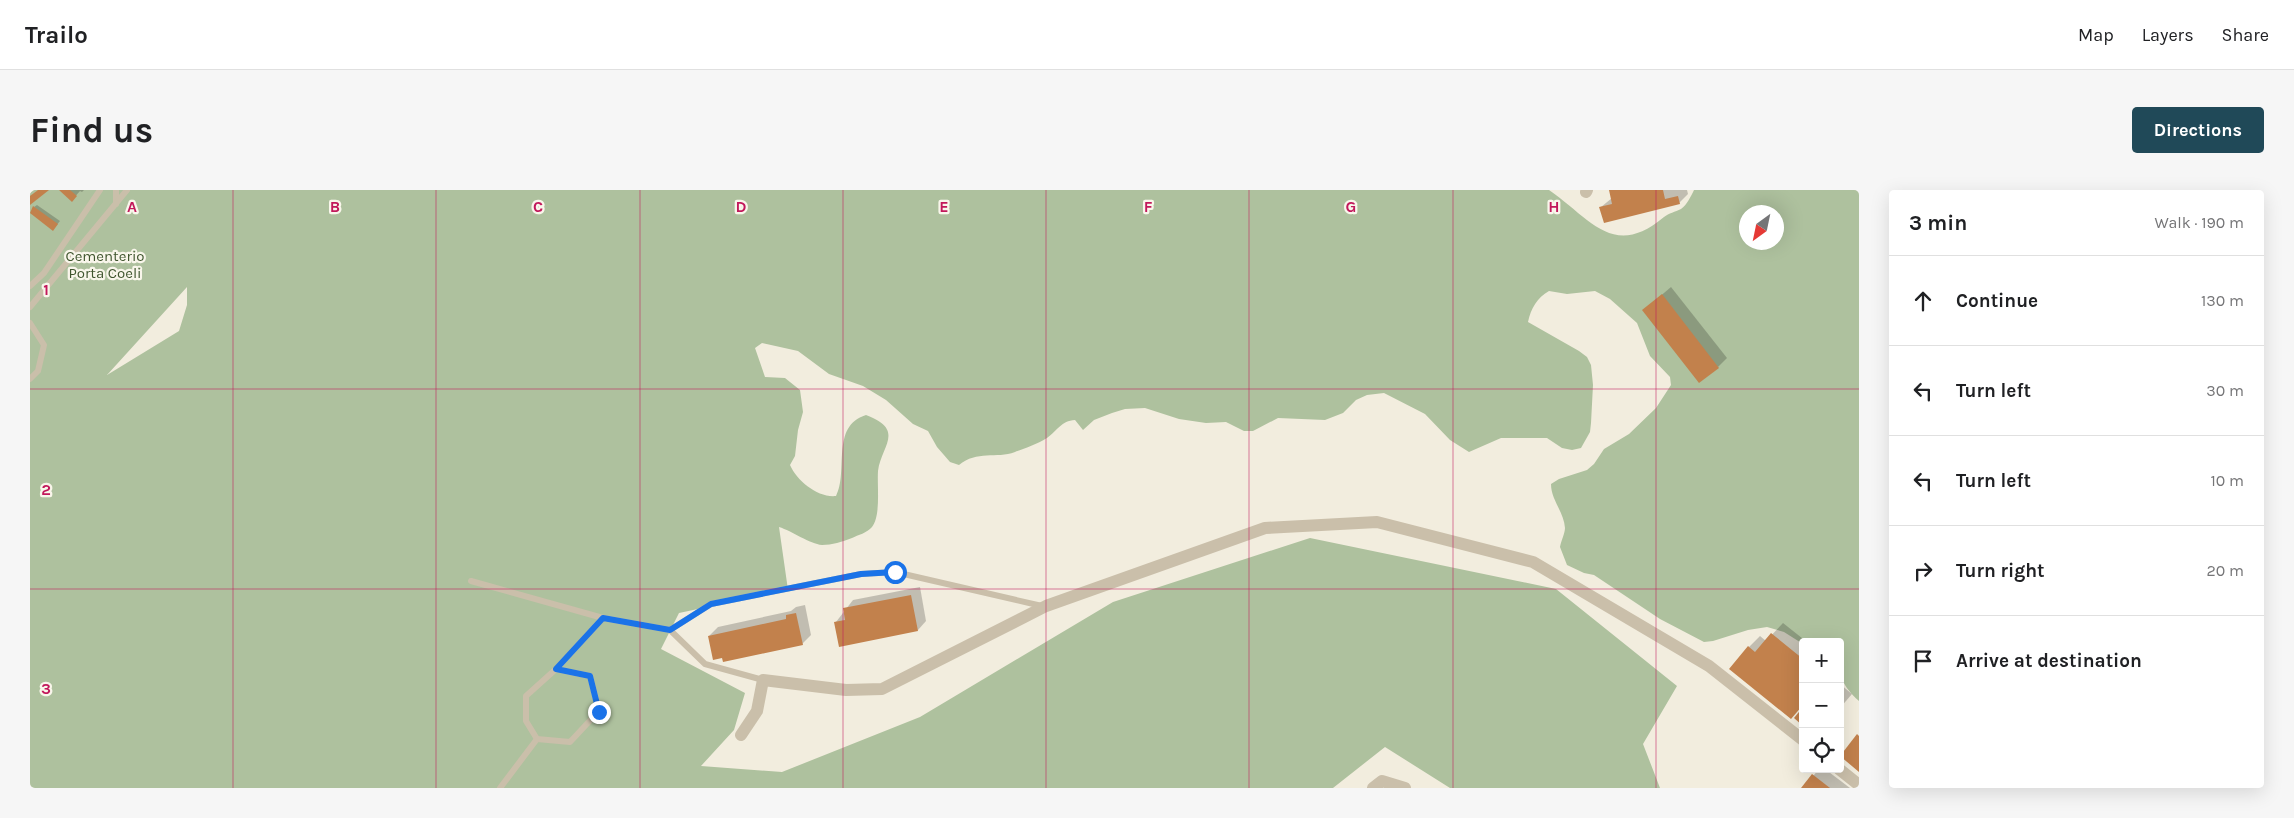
<!DOCTYPE html>
<html lang="en">
<head>
<meta charset="utf-8">
<style>
  :root { --surface:#fff; --page:#f6f6f6; --text:#202124; --muted:#757577; --line:#e0e0e0; --accent:#204958 }
  body { margin:0; font-family:Karla,sans-serif; background:var(--page); color:var(--text) }
  .controls { position:absolute; right:15px; bottom:15px; display:grid; overflow:hidden; border-radius:5px; box-shadow:0 5px 20px #0002 }
  .controls button { width:45px; height:45px; display:grid; place-items:center; padding:0; border:0; border-bottom:1px solid var(--line); background:var(--surface); color:var(--text); font:25px sans-serif }
  .compass { position:absolute; left:1709px; top:15px; width:45px; height:45px; border-radius:50%; background:var(--surface); box-shadow:0 5px 20px #0002; rotate:213deg }
  .stop { position:absolute; width:15px; height:15px; margin:-11px; border:4px solid #1a73e8; border-radius:50%; background:#fff }
  .stop.end { background:#1a73e8; border-color:#fff; box-shadow:0 1px 5px #0008 }
  .list { margin:0; padding:0; list-style:none }
  h2 { display:flex; justify-content:space-between; align-items:center; height:65px; margin:0; padding:0 20px; font-size:21px }
  h2 small { font-size:16px; font-weight:400; color:var(--muted) }
  .list li { display:grid; grid-template-columns:32px 1fr auto; gap:15px; align-items:center; box-sizing:border-box; height:90px; padding:0 20px; border-top:1px solid var(--line) }
  .list b { display:block; font-size:19px; white-space:nowrap }
  .list em { font-size:16px; font-style:normal; color:var(--muted) }
  .icon { flex:none; width:28px; height:28px; fill:none; stroke:currentColor; stroke-width:2; stroke-linecap:round; stroke-linejoin:round }
  .map { position:relative; flex:none; width:1829px; height:598px; overflow:hidden; border-radius:5px }
  header { display:flex; align-items:center; gap:30px; box-sizing:border-box; height:70px; padding:0 25px; background:var(--surface); border-bottom:1px solid var(--line) }
  header strong { font-size:24px }
  nav { display:flex; gap:28px; margin-inline-start:auto; font-size:18px }
  .intro { display:flex; align-items:center; justify-content:space-between; box-sizing:border-box; height:120px; padding:0 30px }
  h1 { margin:0; font-size:35px }
  .button { padding:12px 22px; border-radius:5px; background:var(--accent); color:#fff; font-size:18px; font-weight:700 }
  main { display:flex; gap:30px; padding:0 30px }
  aside { flex:1; background:var(--surface); border-radius:5px; box-shadow:0 5px 20px #0002 }
  .map>svg:first-child { display:block }
  .green { fill:#aec19e; fill-rule:evenodd }
  .shadow { fill:#0003 }
  .building { fill:#c2814c }
  .lines { fill:none; stroke-linecap:round; stroke-linejoin:round }
  .lane { stroke:#cabfaa; stroke-width:6 }
  .street { stroke:#cabfaa; stroke-width:12 }
  .route { stroke:#1a73e8; stroke-width:6 }
  .grid { fill:none; stroke:#c2185b; stroke-width:1; stroke-opacity:0.55 }
  .labels { text-anchor:middle; dominant-baseline:central; stroke-width:4.5; stroke-linejoin:round; paint-order:stroke }
  .park-label { font-size:15px; fill:#3f552e; stroke:#f9f6eb }
  .grid-label { font-size:16px; text-anchor:middle; font-weight:bold; fill:#c2185b; stroke:#f9f6eb; stroke-width:4.5; stroke-linejoin:round; paint-order:stroke }
</style>
</head>
<body>
<header>
<strong>Trailo</strong>
<nav><a>Map</a><a>Layers</a><a>Share</a></nav>
</header>
<div class="intro"><h1>Find us</h1><a class="button">Directions</a></div>
<main>
<div class="map">
<svg width="1829" height="598" viewBox="0 0 1829 598">
  <rect width="100%" height="100%" fill="#f2edde"/>
  <path class="green" d="M4,0H1519C1560,28 1583,70 1634,27C1639,23 1645,22 1651,19C1657,15 1661,6 1664,0H1829V511C1806,490 1810,481 1810,452H1773V454L1754,442L1737,437L1718,440L1683,451L1674,452L1630,429L1564,385L1554,383L1537,375L1530,357C1531,351 1535,343 1535,338C1534,322 1521,310 1521,294L1529,289L1557,280L1564,274L1574,259L1599,244L1626,218L1641,195L1640,187L1620,166L1607,133L1580,109L1565,101L1537,104L1519,101C1507,108 1501,118 1498,132L1549,161L1557,167L1561,175L1563,195L1561,233L1560,242L1551,258L1542,260L1532,258L1517,248H1471L1439,262L1420,250L1395,224L1354,203L1337,205L1326,210L1313,223L1295,230L1248,228L1223,241H1214L1196,232L1176,233L1149,229L1115,218L1095,219L1082,223L1064,230L1053,240L1045,230C1031,231 1028,240 1017,248C1008,254 995,258 985,262C966,269 947,260 929,275L920,272L907,257L898,241L883,234L856,210L833,196L799,184L768,161L732,153L725,158L735,187L755,188L770,200L773,222L768,240L765,266L760,275C767,291 788,308 806,306C819,282 800,236 836,225C876,240 851,256 848,281C847,296 851,326 842,337C837,343 828,345 822,348C812,352 802,355 792,355C780,354 762,341 749,337L758,400L649,423L631,459L715,503L704,540L671,576L752,582L890,527L1083,412L1280,348L1526,399L1647,496L1613,554L1630,598H1420L1355,557L1303,598H0V3ZM1716,22H1746V52H1716ZM157,97V115L149,141L77,185Z"/>
  <g class="shadow">
    <path d="M31,0H54L52,2L50,1L42,10Z"/>
    <path d="M1580,0H1657L1658,4L1649,13L1571,17L1582,8Z"/>
    <path d="M7,15L30,31L26,36L4,17Z"/>
    <path d="M1641,97L1697,168L1688,177L1614,120Z"/>
    <path d="M890,397L896,431L888,440L806,432L823,410Z"/>
    <path d="M775,415L781,445L772,454L693,466L679,446L688,437L761,421L766,417Z"/>
    <path d="M1753,433L1777,452H1773V515L1761,527L1719,457L1730,446L1736,451Z"/>
    <path d="M1810,494L1822,504L1810,518Z"/>
    <path d="M1789,579H1795L1820,598H1773Z"/>
  </g>
  <g class="building">
    <path d="M8,0H19L0,15V6Z"/>
    <path d="M29,0H40L47,6L42,12Z"/>
    <path d="M1579,0H1633L1635,9L1648,6L1650,14L1574,33L1569,17L1582,14Z"/>
    <path d="M3,16L28,34L23,41L0,23Z"/>
    <path d="M1632,104L1689,178L1669,193L1612,120Z"/>
    <path d="M881,405L888,441L809,457L804,432L815,430L813,418Z"/>
    <path d="M766,423L773,455L693,472L692,468L683,470L678,446L756,429V425Z"/>
    <path d="M1741,443L1773,469V515L1761,529L1699,479L1718,456L1725,462Z"/>
    <path d="M1773,517V536L1764,528Z"/>
    <path d="M1827,544L1829,546V582L1810,566Z"/>
    <path d="M1782,584L1800,598H1771Z"/>
  </g>
  <g class="lines">
    <g class="lane">
      <path d="M86,14V0"/>
      <path d="M0,96L14,83L70,0"/>
      <path d="M0,117L97,0"/>
      <path d="M0,133L14,155L8,181L0,189"/>
      <path d="M441,391L573,428L640,440L681,414L831,384L865,382L1012,416"/>
      <path d="M640,440L675,474L733,490"/>
      <path d="M526,479L560,486L569,521L540,552L507,549L496,531V506Z"/>
      <path d="M526,479L573,428"/>
      <path d="M470,598L507,549"/>
    </g>
    <g class="street">
      <path d="M1556,2L1557,0"/>
      <path d="M711,545L727,521L733,490L816,500L852,499L1016,416L1235,338L1347,332L1503,372L1679,476L1773,550"/>
      <path d="M1809,579L1829,595"/>
      <path d="M1343,598L1352,591L1375,598"/>
    </g>
  </g>
  <g class="lines">
    <path class="route" d="M569,522L560,486L526,479L573,428L640,440L681,414L831,384L865,382"/>
  </g>
  <path class="grid" d="M203,0V598M406,0V598M610,0V598M813,0V598M1016,0V598M1219,0V598M1423,0V598M1626,0V598M0,199H1829M0,399H1829"/>
  <g class="labels">
    <g class="park-label">
      <text x="75" y="66">Cementerio<tspan x="75" dy="17">Porta Coeli</tspan></text>
    </g>
  </g>
  <g class="grid-label">
    <text x="102" y="22">A</text>
    <text x="305" y="22">B</text>
    <text x="508" y="22">C</text>
    <text x="711" y="22">D</text>
    <text x="914" y="22">E</text>
    <text x="1118" y="22">F</text>
    <text x="1321" y="22">G</text>
    <text x="1524" y="22">H</text>
    <text x="16" y="105">1</text>
    <text x="16" y="305">2</text>
    <text x="16" y="504">3</text>
  </g>
</svg>
<div class="controls">
<button>+</button>
<button>−</button>
<button><svg class="icon" aria-label="locate" viewBox="0 0 24 24"><circle cx="12" cy="12" r="6"/><path d="M12 2v4M12 18v4M2 12h4M18 12h4"/></svg></button>
</div>
<svg class="compass" viewBox="-18 -18 36 36"><path d="M0-13l5 13h-10z" fill="#e53935"/><path d="M0 13l5-13h-10z" fill="#757577"/></svg>
<div class="stop" style="left:865px;top:382px"></div>
<div class="stop end" style="left:569px;top:522px"></div>
</div>
<aside>
<h2>3 min<small>Walk · 190 m</small></h2>
<ul class="list">
<li><svg class="icon" aria-label="ahead" viewBox="0 0 24 24"><path d="M12 20V5M6 11l6-6 6 6"/></svg><div><b>Continue</b></div><em>130 m</em></li>
<li><svg class="icon" aria-label="left" viewBox="0 0 24 24"><path d="M17 20v-9H6M10 6l-5 5 5 5"/></svg><div><b>Turn left</b></div><em>30 m</em></li>
<li><svg class="icon" aria-label="left" viewBox="0 0 24 24"><path d="M17 20v-9H6M10 6l-5 5 5 5"/></svg><div><b>Turn left</b></div><em>10 m</em></li>
<li><svg class="icon" aria-label="right" viewBox="0 0 24 24"><path d="M7 20v-9h11M14 6l5 5-5 5"/></svg><div><b>Turn right</b></div><em>20 m</em></li>
<li><svg class="icon" aria-label="arrive" viewBox="0 0 24 24"><path d="M6 21V4h12l-3 4 3 4H6"/></svg><div><b>Arrive at destination</b></div></li>
</ul>
</aside>
</main>
</body>
</html>
